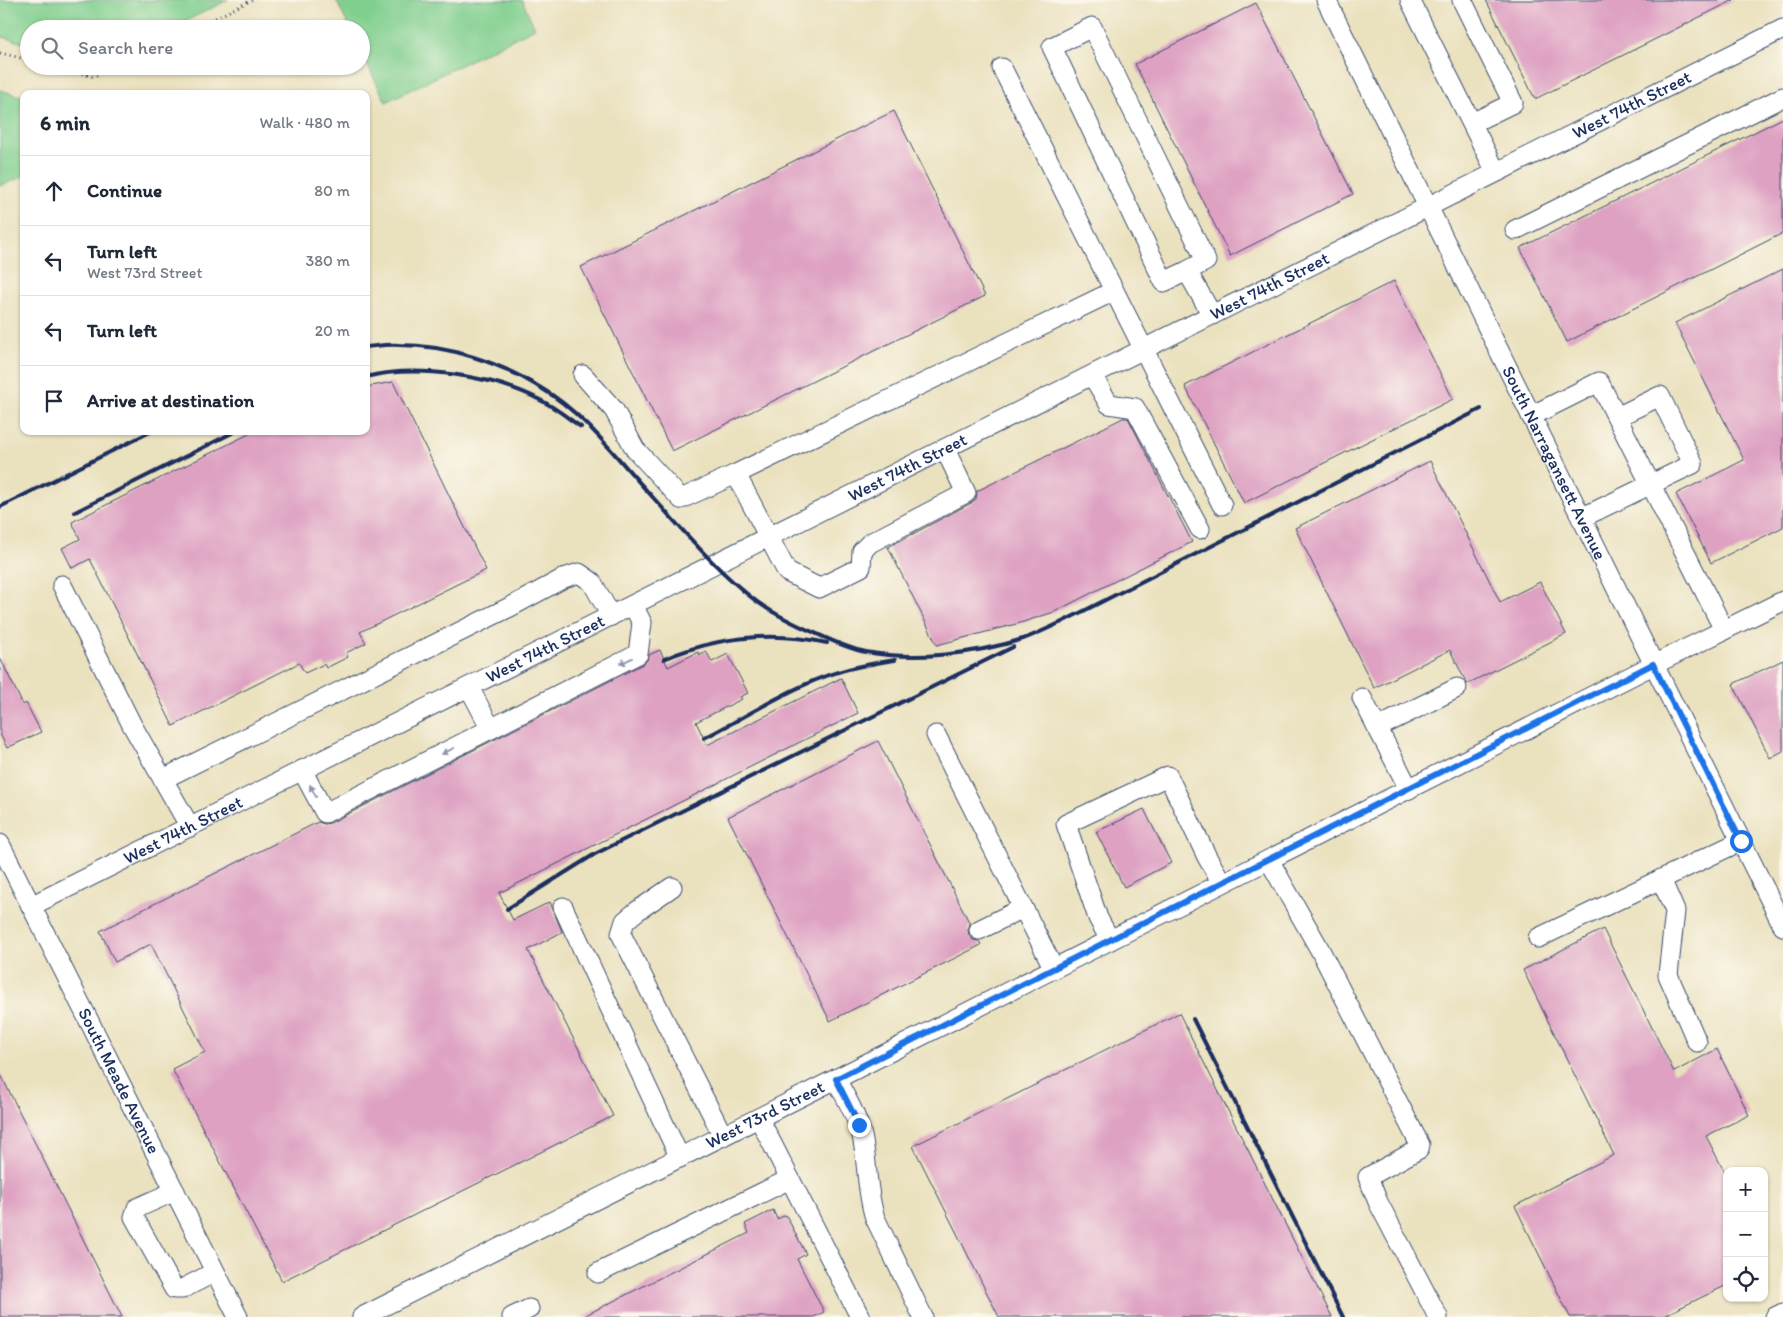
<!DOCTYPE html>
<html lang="en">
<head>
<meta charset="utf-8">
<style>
  :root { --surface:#fff; --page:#f6f6f7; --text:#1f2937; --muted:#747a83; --line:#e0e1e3 }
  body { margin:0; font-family:Itim,sans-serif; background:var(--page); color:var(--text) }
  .controls { position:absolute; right:15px; bottom:15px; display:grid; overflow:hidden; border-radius:10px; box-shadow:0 1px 4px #0004 }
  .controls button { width:45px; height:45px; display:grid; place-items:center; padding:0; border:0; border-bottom:1px solid var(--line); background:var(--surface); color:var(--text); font:25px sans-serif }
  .stop { position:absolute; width:15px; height:15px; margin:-11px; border:4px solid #1a73e8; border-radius:50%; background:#fff }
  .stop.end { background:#1a73e8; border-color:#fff; box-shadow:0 1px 5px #0008 }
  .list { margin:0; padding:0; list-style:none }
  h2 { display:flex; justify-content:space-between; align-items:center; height:65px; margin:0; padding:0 20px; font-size:21px }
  h2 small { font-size:16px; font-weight:400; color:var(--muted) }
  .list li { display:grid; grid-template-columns:32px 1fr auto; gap:15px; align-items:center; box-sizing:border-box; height:70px; padding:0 20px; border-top:1px solid var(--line) }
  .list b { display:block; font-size:19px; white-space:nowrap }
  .list p { margin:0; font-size:16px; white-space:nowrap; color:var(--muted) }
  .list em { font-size:16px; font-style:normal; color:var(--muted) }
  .icon { flex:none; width:28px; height:28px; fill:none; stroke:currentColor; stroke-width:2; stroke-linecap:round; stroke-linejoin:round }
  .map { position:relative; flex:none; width:1783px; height:1317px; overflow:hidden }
  .search { position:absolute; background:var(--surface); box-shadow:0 1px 4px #0004; left:20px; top:20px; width:350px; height:55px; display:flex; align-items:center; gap:12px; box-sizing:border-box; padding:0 18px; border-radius:28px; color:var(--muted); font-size:19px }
  .panel { position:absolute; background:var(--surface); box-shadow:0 1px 4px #0004; left:20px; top:90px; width:350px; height:345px; border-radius:10px }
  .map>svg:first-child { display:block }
  .pitch { fill:#81cf8f; stroke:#4e7f76 }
  .building { fill:#dea1c2 }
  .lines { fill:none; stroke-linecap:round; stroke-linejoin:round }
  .minor-casing { stroke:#3a4a6c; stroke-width:21 }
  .path { stroke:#3a4a6c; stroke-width:3; stroke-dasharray:1 4; stroke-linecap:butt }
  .minor { stroke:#fff; stroke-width:19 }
  .rail { stroke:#1b2f5e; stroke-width:4 }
  .oneway { fill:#8d97ae }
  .route { stroke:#1a73e8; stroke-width:6 }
  .labels { text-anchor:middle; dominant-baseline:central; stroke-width:5; stroke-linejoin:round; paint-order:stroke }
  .street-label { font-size:18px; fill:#1b2f5e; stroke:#fbf7ec }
</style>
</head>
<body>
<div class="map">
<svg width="1783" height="1317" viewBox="0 0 1783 1317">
  <rect width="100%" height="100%" fill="#fbf7ec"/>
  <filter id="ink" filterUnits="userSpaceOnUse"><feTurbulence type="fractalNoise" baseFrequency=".02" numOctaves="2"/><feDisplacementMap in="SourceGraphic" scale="10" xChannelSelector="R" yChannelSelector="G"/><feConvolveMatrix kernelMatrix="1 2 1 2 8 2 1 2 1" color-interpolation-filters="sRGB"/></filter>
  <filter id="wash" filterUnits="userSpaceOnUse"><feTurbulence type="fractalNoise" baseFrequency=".0096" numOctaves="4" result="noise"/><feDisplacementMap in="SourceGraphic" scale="20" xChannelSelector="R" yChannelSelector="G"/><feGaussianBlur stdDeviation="1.12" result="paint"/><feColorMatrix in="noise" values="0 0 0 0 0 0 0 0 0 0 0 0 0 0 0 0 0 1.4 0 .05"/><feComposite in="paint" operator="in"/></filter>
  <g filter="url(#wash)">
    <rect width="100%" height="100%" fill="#eae1be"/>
    <g class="pitch">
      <path d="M0,0H228L170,29H29V45L0,36Z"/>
      <path d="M336,0H522L535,28L386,102L361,52V29H350Z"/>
      <path d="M0,90L21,96L24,101V176L0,186Z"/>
    </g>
    <g id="blocks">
      <g class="building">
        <path d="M1486,0H1734L1535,99Z"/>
        <path d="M1256,3L1353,194L1230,256L1135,64Z"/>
        <path d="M894,111L985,296L672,451L581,267Z"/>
        <path d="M1783,118V233L1567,342L1520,248Z"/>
        <path d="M1783,269V527L1711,563L1676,494L1744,460L1675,323Z"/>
        <path d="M1394,281L1453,399L1244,503L1185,386Z"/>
        <path d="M393,382L486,570L360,632L366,643L346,653L348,657L326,668L324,664L305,673L299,663L173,726L90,559L72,568L62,548L80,539L72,522L255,431H366V387Z"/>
        <path d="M1123,418H1128L1192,542L1054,612L1020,623L937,645L888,547L971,503L976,499L977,491Z"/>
        <path d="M1430,461L1500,602L1540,582L1566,634L1467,684L1450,650L1374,688L1295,528Z"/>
        <path d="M660,650L668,667L698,652L699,655L706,651L712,662L728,654L748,693L740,697L742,699L696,722L707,745L841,678L858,713L499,893L513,920L550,902L562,932L528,950L613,1116L282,1281L172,1069L205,1052L151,944L115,962L100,931L318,822L324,824L330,823L643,664L647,660L649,655Z"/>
        <path d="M0,658L23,705L26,703L41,732L7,748L0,734Z"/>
        <path d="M1783,660V751L1770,758L1733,684Z"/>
        <path d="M878,741L970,924L968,930L969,935L973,940L979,941L981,945L830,1021L728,817Z"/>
        <path d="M1144,809L1171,863L1124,887L1096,832Z"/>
        <path d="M1603,929L1674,1072L1717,1049L1749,1115L1706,1136L1727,1177V1285L1661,1317H1570L1515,1206L1614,1155L1523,970Z"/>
        <path d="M1179,1013L1332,1317H999L913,1146Z"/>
        <path d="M0,1073L122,1317H0Z"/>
        <path d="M773,1210L777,1219L786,1215L806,1254L797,1259L824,1312L814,1317H582L749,1233L745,1224Z"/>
      </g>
    </g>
  </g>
  <g filter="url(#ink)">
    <use href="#blocks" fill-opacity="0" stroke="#3a4a6c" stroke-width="1"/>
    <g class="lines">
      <defs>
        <g id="minor">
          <path id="s1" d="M1326,0L1783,926"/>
          <path d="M1410,0L1496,172"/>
          <path d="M1462,0L1513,103L1472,123"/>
          <path d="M1002,68L1222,505"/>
          <path d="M1515,230L1783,97"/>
          <path d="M1187,271L1206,261L1092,27L1052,47L1164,282L1187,271L1212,315"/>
          <path d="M583,375L614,410L635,449L681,499L736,474"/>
          <path d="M1092,375L1109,404L1135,408L1200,529"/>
          <path d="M1531,416L1599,382L1724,630"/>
          <path d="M945,449L966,493L870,543L862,551L861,567L819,588L787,572L736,474L1114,291"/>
          <path d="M1581,518L1693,464L1660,396L1617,417"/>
          <path d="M62,585L132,725L190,827"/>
          <path d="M469,687L491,729"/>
          <path d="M1362,698L1409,789"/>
          <path d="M1377,728L1457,688"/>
          <path d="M936,735L1054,969"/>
          <path d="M302,770L325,813L638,654L642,623L633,605"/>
          <path d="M163,779L512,606L564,578L579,573L592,582L611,616"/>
          <path id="s2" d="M0,844L238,1317"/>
          <path d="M1269,860L1319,948L1420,1145L1419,1149L1368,1177L1378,1202L1438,1317"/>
          <path d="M1661,879L1675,911L1668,975L1697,1042"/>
          <path d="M672,887L637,911L625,921L621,934L723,1136"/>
          <path id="s3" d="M31,906L1783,29"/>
          <path d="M563,907L680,1158"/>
          <path d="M979,930L1023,908"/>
          <path d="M1538,938L1741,841"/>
          <path d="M1110,940L1098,918L1066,824L1168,776L1207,857L1222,883"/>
          <path d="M836,1079C846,1098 857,1116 862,1136C868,1164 866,1190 875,1218L923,1317"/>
          <path d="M759,1118L860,1317"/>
          <path d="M175,1191L137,1208L134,1217L174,1289H182L215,1272"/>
          <path d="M598,1273L790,1179"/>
          <path id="s4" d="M362,1317L836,1079L1653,665L1783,601"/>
          <path d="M512,1317L529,1309"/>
          <path d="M1775,1317L1783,1313"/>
        </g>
      </defs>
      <use href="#minor" class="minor-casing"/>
      <g class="path">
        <path d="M193,29L252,0"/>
        <path d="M0,53L29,60"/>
        <path d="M53,66L94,77L115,66"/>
      </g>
      <use href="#minor" class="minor"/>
      <g class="rail">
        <path d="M366,347C377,346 388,344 399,345C448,345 499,362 541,388C585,414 614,455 648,492C682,529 716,570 756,601C771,612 789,621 806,629C824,637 847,649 866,652C915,661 975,654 1023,639C1035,635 1048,628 1060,623L1481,409"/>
        <path d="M366,377C417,364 496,376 542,401C556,408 568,418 581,427"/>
        <path d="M0,507L152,431"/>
        <path d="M75,512L236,431"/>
        <path d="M664,659C716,637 772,631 827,643"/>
        <path d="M704,738C746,717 794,685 838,672C857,666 875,663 895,660"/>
        <path d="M507,909L595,854L1013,647"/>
        <path d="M1193,1019L1343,1317"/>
      </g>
    </g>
    <defs><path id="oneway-solid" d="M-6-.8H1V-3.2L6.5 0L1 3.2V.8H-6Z" transform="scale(1.25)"/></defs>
    <g class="oneway">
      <use href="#oneway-solid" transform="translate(626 661) rotate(153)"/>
      <use href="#oneway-solid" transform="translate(448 751) rotate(153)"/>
      <use href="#oneway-solid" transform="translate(313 791) rotate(-118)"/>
    </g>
  </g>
  <g class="lines" filter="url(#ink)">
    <path class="route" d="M859,1125L836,1079L1653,664L1741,841"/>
  </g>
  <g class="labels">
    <g class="street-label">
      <text stroke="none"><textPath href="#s3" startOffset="1790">West 74th Street</textPath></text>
      <text stroke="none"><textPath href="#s3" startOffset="1385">West 74th Street</textPath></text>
      <text stroke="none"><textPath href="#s1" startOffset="516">South Narragansett Avenue</textPath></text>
      <text stroke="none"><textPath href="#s3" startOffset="980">West 74th Street</textPath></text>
      <text stroke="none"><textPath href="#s3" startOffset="575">West 74th Street</textPath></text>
      <text stroke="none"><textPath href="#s3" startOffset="170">West 74th Street</textPath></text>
      <text stroke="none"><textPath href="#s2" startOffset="265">South Meade Avenue</textPath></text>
      <text stroke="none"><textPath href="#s4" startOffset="451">West 73rd Street</textPath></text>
    </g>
  </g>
</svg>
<div class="controls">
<button>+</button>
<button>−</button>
<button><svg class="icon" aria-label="locate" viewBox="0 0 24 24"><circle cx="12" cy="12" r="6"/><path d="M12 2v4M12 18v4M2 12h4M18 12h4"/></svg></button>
</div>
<div class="stop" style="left:1741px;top:841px"></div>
<div class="stop end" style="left:859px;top:1125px"></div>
<div class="search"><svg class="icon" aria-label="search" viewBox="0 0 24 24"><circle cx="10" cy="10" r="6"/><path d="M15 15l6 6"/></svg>Search here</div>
<section class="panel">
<h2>6 min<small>Walk · 480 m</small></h2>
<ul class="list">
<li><svg class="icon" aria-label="ahead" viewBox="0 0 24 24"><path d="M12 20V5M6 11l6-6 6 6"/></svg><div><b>Continue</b></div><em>80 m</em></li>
<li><svg class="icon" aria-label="left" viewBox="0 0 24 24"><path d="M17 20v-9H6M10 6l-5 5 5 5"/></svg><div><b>Turn left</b><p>West 73rd Street</p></div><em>380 m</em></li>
<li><svg class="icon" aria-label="left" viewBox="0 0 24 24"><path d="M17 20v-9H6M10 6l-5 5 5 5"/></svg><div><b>Turn left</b></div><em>20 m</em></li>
<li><svg class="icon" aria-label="arrive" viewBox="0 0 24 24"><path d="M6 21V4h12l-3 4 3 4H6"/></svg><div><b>Arrive at destination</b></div></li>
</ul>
</section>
</div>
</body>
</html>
